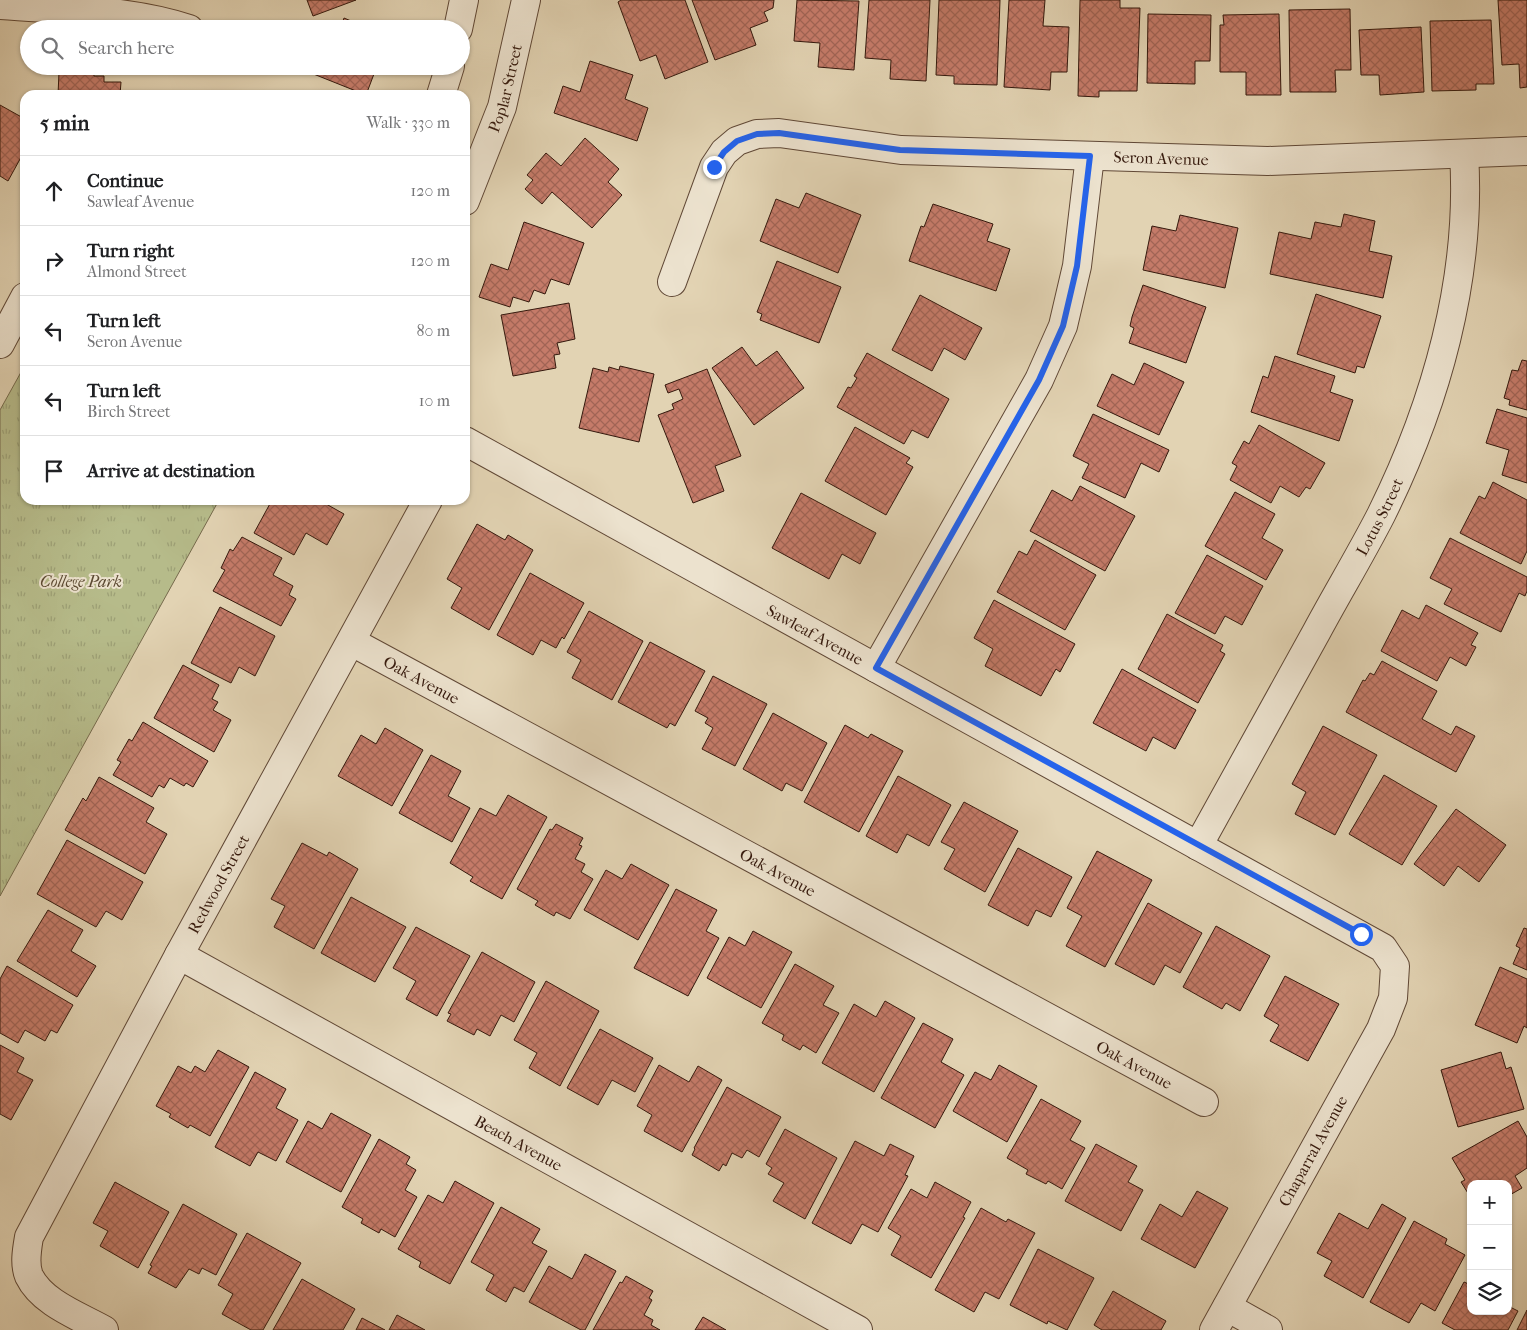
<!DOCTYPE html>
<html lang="en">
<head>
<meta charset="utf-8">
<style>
  :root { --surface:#fff; --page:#f6f6f6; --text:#202124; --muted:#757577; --line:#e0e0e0 }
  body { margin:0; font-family:"IM FELL French Canon",serif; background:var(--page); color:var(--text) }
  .controls { position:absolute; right:15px; bottom:15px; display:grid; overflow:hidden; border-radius:10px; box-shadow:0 1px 4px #0004 }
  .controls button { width:45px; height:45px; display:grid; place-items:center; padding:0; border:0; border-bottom:1px solid var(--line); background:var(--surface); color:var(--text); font:25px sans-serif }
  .stop { position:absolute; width:15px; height:15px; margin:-11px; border:4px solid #2563eb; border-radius:50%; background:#fff }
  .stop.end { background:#2563eb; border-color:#fff; box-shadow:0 1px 5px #0008 }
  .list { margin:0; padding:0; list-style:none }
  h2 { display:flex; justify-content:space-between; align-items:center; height:65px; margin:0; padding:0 20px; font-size:21px }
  h2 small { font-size:16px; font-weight:400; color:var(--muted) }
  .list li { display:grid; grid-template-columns:32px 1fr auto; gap:15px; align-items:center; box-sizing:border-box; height:70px; padding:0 20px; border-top:1px solid var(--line) }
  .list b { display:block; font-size:19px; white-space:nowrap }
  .list p { margin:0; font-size:16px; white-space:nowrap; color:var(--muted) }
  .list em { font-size:16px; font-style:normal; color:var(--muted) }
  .icon { flex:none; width:28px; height:28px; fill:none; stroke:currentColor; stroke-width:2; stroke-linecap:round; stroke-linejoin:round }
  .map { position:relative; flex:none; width:1527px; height:1330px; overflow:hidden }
  .search { position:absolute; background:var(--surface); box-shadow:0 1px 4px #0004; left:20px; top:20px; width:450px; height:55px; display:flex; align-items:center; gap:12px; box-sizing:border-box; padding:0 18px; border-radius:28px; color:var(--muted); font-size:19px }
  .panel { position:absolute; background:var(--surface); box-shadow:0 1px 4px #0004; left:20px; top:90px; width:450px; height:415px; border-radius:15px }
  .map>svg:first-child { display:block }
  .grass { fill:url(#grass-tufts); stroke:#766a4c }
  .building { fill:url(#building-cross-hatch); stroke:#35190d }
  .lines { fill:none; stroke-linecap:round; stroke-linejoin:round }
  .minor-casing { stroke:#604836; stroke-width:30 }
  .minor { stroke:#ece2ce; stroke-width:28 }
  .route { stroke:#2563eb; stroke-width:6 }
  .labels { text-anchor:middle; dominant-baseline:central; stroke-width:4; stroke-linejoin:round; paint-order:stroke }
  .street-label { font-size:16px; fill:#35190d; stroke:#ece2ce }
  .park-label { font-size:16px; font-style:italic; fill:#5c4a32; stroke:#ece2ce }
</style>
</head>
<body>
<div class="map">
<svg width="1527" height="1330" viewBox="0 0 1527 1330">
  <defs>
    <pattern id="grass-tufts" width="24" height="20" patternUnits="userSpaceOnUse" patternTransform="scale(1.25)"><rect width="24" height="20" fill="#b6bb8a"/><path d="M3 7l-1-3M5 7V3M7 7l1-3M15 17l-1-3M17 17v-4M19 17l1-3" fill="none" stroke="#9da076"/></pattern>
    <pattern id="building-cross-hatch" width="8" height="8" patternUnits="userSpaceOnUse" patternTransform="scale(1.25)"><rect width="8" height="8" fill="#c57b69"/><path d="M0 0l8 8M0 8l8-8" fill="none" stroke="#a16455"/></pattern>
  </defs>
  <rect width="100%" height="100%" fill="#e2d3b3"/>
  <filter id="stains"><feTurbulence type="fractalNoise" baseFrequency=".004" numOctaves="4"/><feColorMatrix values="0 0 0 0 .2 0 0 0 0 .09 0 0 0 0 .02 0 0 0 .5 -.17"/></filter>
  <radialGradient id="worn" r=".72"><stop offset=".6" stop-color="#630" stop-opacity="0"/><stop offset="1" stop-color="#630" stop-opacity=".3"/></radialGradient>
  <path class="grass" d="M25,365V500H219L0,896V410Z"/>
  <g class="building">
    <path d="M307,0H356L313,16Z"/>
    <path d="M621,0H685L708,62L665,79L656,55L640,61L618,2Z"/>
    <path d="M692,0H774L773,8L764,12L768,21L750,28L756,45L715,60Z"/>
    <path d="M797,0L859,1L854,70L818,67L820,43L794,41Z"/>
    <path d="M869,0H930L926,81L890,79L891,60L865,58Z"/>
    <path d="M939,0H1000L997,85L954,84V76L936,75Z"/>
    <path d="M1009,0H1045L1043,26L1069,27L1067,72H1051L1050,90L1004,87Z"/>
    <path d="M1080,0H1120V8H1140L1137,91H1099V97L1078,96Z"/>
    <path d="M1498,0H1527V87L1520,88L1519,64L1502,65Z"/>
    <path d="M1350,9L1351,70H1335L1336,92H1290L1289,10Z"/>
    <path d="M1148,14L1211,15L1210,61H1195V84L1147,83Z"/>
    <path d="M1279,14L1281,95H1246V72H1220V25H1224L1223,15Z"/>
    <path d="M344,18L370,29H340Z"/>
    <path d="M1491,20L1494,84H1476V90L1432,91L1430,21Z"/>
    <path d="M1421,27L1424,92L1380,95L1379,75H1361L1359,30Z"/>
    <path d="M590,61L633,75L625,99L648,108L637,141L554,113L563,86L580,92Z"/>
    <path d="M308,66H377L366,95L306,71Z"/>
    <path d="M59,72L94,74V76H104V82H121L120,95H58Z"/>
    <path d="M0,105L25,119V150L8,181L0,176Z"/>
    <path d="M585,138L619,169L608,182L622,195L592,228L552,192L542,204L525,189L533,180L527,175L546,153L561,166Z"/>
    <path d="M806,193L861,215L838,273L760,241L776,199L799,208Z"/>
    <path d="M933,204L993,224L987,241L1010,249L996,291L909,261L921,226L924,227Z"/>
    <path d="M1344,214L1375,221L1369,251L1392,256L1383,298L1270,274L1279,232L1311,239L1315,222L1341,227Z"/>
    <path d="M1180,215L1238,228L1225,288L1143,270L1152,226L1176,231Z"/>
    <path d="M524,222L584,243L569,285L551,279L545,294L534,290L529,302L513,297L510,307L479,297L491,264L508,270Z"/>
    <path d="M777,261L841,287L819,343L760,320L762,314L757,312Z"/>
    <path d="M1143,285L1206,307L1186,363L1129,343L1134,328L1130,326L1132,317Z"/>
    <path d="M1316,294L1381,316L1364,368L1357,366L1355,373L1297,354Z"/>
    <path d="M920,295L982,328L965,360L944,348L932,371L892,350Z"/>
    <path d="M569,303L575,339L557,343L560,354L554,355L556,368L513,376L501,315Z"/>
    <path d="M742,347L756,366L777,351L804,388L754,425L712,368Z"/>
    <path d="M867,353L949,399L928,438L912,430L904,444L837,407L848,387L851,388L857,378L854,376Z"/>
    <path d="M1275,356L1335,376L1330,392L1353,400L1339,441L1251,412L1263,376L1268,378Z"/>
    <path d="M1522,360L1527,361V410L1509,405L1510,400L1504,398L1512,370L1518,371Z"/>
    <path d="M1144,363L1184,382L1159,435L1097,406L1112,374L1134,385Z"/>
    <path d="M620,366L654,374L639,442L579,428L593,368L608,372L609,367L619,370Z"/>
    <path d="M707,369L741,456L715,466L724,491L693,503L658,415L674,409L672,404L683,399L679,389L668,393L665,385Z"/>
    <path d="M1497,409L1527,418V483L1502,475L1509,450L1486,443Z"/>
    <path d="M1093,414L1169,450L1159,472L1141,463L1125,498L1082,478L1089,464L1073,456Z"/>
    <path d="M1259,425L1325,463L1310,489L1306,487L1299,497L1280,486L1271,503L1230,480L1237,466L1232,463L1244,441L1249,444Z"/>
    <path d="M855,427L910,458L906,463L913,467L886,515L825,481Z"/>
    <path d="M1493,482L1527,500V551L1521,564L1460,533L1479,496L1485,499Z"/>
    <path d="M1080,486L1135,516L1105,571L1030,531L1052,490L1072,501Z"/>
    <path d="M1235,492L1275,514L1262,538L1283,550L1266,580L1205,546Z"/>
    <path d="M801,493L876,533L860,564L842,554L829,579L772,548Z"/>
    <path d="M272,500H319L344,514L327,545L306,533L294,555L254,533Z"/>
    <path d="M477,524L505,540L508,535L533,550L489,630L451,608L462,588L447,579Z"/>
    <path d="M242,537L282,558L273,575L293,586L289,595L296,599L281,626L213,591L225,570L221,568L230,549L233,551Z"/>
    <path d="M1450,538L1527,577V591L1525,596L1519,593L1501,632L1444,604L1452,589L1430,578Z"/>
    <path d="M1035,540L1096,575L1065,630L997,592L1019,551L1027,555Z"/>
    <path d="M1207,555L1263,586L1242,625L1225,616L1215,634L1175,613Z"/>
    <path d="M530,573L584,603L564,639L562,637L556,648L541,640L533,655L497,635Z"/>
    <path d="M994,600L1075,644L1060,672L1056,669L1041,696L985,666L993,649L974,638Z"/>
    <path d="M1426,605L1478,633L1471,645L1476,647L1466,666L1450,657L1437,681L1381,651L1402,610L1419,619Z"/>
    <path d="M220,607L275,636L255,676L239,667L231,683L191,663Z"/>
    <path d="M589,611L643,641L612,700L572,678L581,660L567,652Z"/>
    <path d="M1167,614L1223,645L1220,651L1225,654L1198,703L1138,669Z"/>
    <path d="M650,642L705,671L675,726L670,723L667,728L618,702Z"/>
    <path d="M1382,661L1437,691L1422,719L1451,735L1456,726L1475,736L1456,772L1346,712L1363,680L1365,681L1370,673L1374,675Z"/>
    <path d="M183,665L219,685L212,699L218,702L213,710L231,720L214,752L154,718Z"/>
    <path d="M1122,669L1196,710L1175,749L1153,737L1146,751L1093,723Z"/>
    <path d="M713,676L767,704L735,766L702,749L713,728L705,723L708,718L695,711Z"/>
    <path d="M773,713L827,743L802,791L786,783L782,791L743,769Z"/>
    <path d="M143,722L208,761L193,787L186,783L184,786L170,778L164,788L159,785L152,797L113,775L121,762L117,760L129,739L132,741Z"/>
    <path d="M845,725L868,738L871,734L903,751L859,832L804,802Z"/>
    <path d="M1323,726L1377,755L1335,835L1295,814L1306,792L1292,784Z"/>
    <path d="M385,728L423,750L392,806L338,776L361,735L376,744Z"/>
    <path d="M431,755L461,771L448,796L470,808L452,842L399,813Z"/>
    <path d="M1384,775L1437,806L1402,865L1349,834Z"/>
    <path d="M898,776L951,805L929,846L907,834L897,853L866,836Z"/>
    <path d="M99,777L154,808L146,822L167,834L145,874L65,830L83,798L86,801Z"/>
    <path d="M508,795L547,817L502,899L470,881L473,877L450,863L480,808L496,816Z"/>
    <path d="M964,802L1018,831L985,892L944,869L955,849L941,842Z"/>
    <path d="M1456,809L1506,845L1479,882L1458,866L1444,886L1414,864Z"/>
    <path d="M556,824L583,838L579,845L582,846L575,859L585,864L581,872L593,879L570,919L556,912L554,916L535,905L538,901L517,889L550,829L552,830Z"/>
    <path d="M67,840L143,882L122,920L106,911L96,927L37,894Z"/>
    <path d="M302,843L327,856L329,852L358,869L314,949L274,927L285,906L271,899Z"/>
    <path d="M1018,848L1072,877L1051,917L1036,910L1028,926L988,905Z"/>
    <path d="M1097,851L1152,880L1105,967L1066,946L1082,916L1067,908Z"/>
    <path d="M631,864L669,885L638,940L584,910L606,870L622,879Z"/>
    <path d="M676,889L717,910L706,931L719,938L688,996L634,968Z"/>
    <path d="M351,897L406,927L375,982L321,953Z"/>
    <path d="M1148,903L1202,933L1180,973L1165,965L1154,985L1115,964Z"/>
    <path d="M48,910L83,930L71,951L96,966L77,997L17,961Z"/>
    <path d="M1216,926L1270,956L1240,1011L1226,1003L1222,1009L1183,987Z"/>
    <path d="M416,927L470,956L437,1016L406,999L416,981L393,968Z"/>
    <path d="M1524,928L1527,929V970L1513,964L1520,948L1516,946Z"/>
    <path d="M753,931L792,952L761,1008L707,978L729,937L745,946Z"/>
    <path d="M482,952L535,982L514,1022L501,1015L490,1036L477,1029L474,1035L447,1021L451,1014L448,1013Z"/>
    <path d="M795,964L834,986L823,1005L839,1013L816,1053L803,1045L800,1050L782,1040L784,1035L762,1023Z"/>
    <path d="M7,966L73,1005L57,1033L51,1030L45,1041L25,1030L18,1043L0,1033V979Z"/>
    <path d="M1500,967L1527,979V1028L1524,1026L1517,1043L1475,1025Z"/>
    <path d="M1285,976L1339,1004L1308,1061L1270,1041L1279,1025L1264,1016Z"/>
    <path d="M546,981L599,1011L560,1086L529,1068L537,1053L514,1040Z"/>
    <path d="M885,1001L915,1018L874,1092L822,1063L854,1004L876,1017Z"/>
    <path d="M923,1023L953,1039L941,1062L964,1075L935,1128L881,1098Z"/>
    <path d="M600,1029L653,1058L635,1092L612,1080L598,1105L567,1088Z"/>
    <path d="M0,1045L24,1058L17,1072L33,1080L11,1120L0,1114Z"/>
    <path d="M218,1050L249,1067L210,1136L190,1125L188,1128L169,1117L171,1114L156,1106L178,1066L191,1073L195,1066L205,1072Z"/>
    <path d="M1501,1052L1506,1069L1511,1067L1524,1109L1458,1127L1441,1070Z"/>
    <path d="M659,1065L689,1082L698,1066L722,1080L682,1152L644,1131L652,1115L637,1106Z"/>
    <path d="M999,1065L1037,1086L1007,1142L953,1111L975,1072L991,1080Z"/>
    <path d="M255,1072L286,1089L276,1108L298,1120L276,1161L258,1152L250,1166L215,1147Z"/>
    <path d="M727,1087L781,1117L759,1157L747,1150L742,1158L732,1153L726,1166L723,1164L719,1171L692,1155L695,1149L694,1148Z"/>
    <path d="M1041,1099L1081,1121L1070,1140L1085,1148L1062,1189L1048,1181L1046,1184L1026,1174L1028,1170L1007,1158Z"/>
    <path d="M331,1113L371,1135L341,1192L286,1162L308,1121L322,1129Z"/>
    <path d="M1518,1121L1527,1137V1168L1515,1176L1522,1188L1508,1196V1184H1471V1198L1461,1182L1465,1180L1452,1158Z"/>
    <path d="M785,1129L837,1158L805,1219L773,1201L784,1183L768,1174L772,1168L766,1164Z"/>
    <path d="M379,1139L410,1157L406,1164L416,1170L405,1190L417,1197L395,1237L381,1229L379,1233L361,1223L363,1219L342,1207Z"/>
    <path d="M855,1141L884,1156L890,1144L914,1156L905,1175L908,1176L878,1232L862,1224L851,1244L812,1223Z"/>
    <path d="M1096,1144L1137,1166L1128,1182L1143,1190L1121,1231L1065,1201Z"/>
    <path d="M455,1181L494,1203L450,1284L419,1267L421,1262L398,1249L428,1195L443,1203Z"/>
    <path d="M115,1182L169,1212L138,1268L100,1246L108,1231L93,1223Z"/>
    <path d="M935,1182L971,1202L963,1217L965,1218L931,1278L891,1255L901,1236L888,1228L911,1189L927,1198Z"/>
    <path d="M1197,1191L1228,1208L1195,1268L1141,1239L1160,1204L1182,1217Z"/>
    <path d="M183,1204L237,1234L216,1275L202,1268L199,1274L189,1269L176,1288L148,1273L152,1266L150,1265Z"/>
    <path d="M1382,1204L1406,1218L1363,1298L1324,1276L1332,1261L1317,1253L1339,1213L1368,1229Z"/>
    <path d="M501,1207L540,1229L532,1243L547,1251L524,1292L514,1287L506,1302L486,1290L494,1275L471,1262Z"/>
    <path d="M981,1208L1006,1222L1008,1219L1035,1233L999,1299L985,1292L974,1312L935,1290Z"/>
    <path d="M1414,1221L1447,1239L1445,1244L1465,1255L1435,1311L1421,1303L1409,1323L1370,1302Z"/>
    <path d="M247,1233L301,1263L263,1330H251L222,1314L233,1294L218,1285Z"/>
    <path d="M1038,1249L1094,1278L1067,1330L1048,1321L1047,1324L1010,1305Z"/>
    <path d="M585,1254L616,1271L585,1330H581L529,1302L549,1266L572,1279Z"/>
    <path d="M626,1276L653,1291L649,1298L652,1300L644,1315L653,1320L651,1325L660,1330H593L620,1282L622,1283Z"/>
    <path d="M302,1279L355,1309L343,1330H273Z"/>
    <path d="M1464,1282L1471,1285V1311H1508V1306L1518,1311L1508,1330H1455L1442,1323Z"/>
    <path d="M1113,1291L1166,1321L1161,1330H1102L1094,1325Z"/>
    <path d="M1527,1310V1330H1517Z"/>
    <path d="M397,1315L425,1330H389Z"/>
    <path d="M703,1317L726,1330H695Z"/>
    <path d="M362,1318L385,1330H356Z"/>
  </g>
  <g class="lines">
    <defs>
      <g id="minor">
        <path d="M0,5C64,10 128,9 189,29"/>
        <path d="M458,29L464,0"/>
        <path d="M441,95L450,66"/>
        <path id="s1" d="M465,201L502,107L526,0"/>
        <path id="s2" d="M672,282L714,167L724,152L737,141L757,134L779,133L901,150L1268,161L1527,151"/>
        <path d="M0,344L25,297"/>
        <path id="s3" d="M465,441L1383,948L1395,966L1393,998L1381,1029L1214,1330"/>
        <path id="s4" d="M352,642L1204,1102"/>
        <path d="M876,668L1039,380L1063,326L1077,266L1090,156"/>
        <path id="s5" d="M1198,846C1238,775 1277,703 1317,631C1338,592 1361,554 1381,515C1436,404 1472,278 1464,154"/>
        <path id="s6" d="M179,955L858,1330"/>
        <path d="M1227,1307L1268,1330"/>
        <path id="s7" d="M104,1330C79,1316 42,1303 29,1276C24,1264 27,1249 29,1237L179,955L428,500"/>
      </g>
    </defs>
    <use href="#minor" class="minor-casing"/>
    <use href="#minor" class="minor"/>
  </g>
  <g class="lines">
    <path class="route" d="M714,167L724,152L737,141L757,134L779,133L900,150L1090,156L1077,266L1063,326L1039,380L876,668L1361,934"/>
  </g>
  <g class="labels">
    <g class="street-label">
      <text stroke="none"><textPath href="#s1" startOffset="120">Poplar Street</textPath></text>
      <text stroke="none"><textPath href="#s2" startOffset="584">Seron Avenue</textPath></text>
      <text stroke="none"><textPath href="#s5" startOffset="376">Lotus Street</textPath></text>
      <text stroke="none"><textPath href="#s3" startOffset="400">Sawleaf Avenue</textPath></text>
      <text stroke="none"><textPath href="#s4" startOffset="79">Oak Avenue</textPath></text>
      <text stroke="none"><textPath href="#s4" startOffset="484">Oak Avenue</textPath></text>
      <text stroke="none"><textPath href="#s7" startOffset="534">Redwood Street</textPath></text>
      <text stroke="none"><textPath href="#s4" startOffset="889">Oak Avenue</textPath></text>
      <text stroke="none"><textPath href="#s6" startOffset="388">Beach Avenue</textPath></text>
      <text transform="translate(1313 1151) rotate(-61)">Chaparral Avenue</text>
    </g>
    <g class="park-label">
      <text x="81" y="581">College Park</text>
    </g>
  </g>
  <rect width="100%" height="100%" filter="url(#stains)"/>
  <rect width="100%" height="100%" fill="url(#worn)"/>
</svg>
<div class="controls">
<button>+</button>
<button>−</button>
<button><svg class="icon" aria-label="layers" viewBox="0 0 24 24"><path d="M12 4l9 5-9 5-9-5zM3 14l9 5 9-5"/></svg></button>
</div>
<div class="stop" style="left:1361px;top:934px"></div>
<div class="stop end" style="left:714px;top:167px"></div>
<div class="search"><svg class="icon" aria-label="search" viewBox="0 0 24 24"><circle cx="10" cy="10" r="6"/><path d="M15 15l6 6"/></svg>Search here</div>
<section class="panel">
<h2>5 min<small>Walk · 330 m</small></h2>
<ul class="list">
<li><svg class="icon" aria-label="ahead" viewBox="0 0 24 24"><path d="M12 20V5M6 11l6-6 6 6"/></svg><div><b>Continue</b><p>Sawleaf Avenue</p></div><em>120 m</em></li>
<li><svg class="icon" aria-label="right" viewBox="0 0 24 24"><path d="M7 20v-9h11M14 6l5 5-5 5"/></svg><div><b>Turn right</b><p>Almond Street</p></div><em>120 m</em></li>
<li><svg class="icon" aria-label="left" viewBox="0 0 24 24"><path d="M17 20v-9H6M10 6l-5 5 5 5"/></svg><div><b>Turn left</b><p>Seron Avenue</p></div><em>80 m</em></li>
<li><svg class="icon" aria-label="left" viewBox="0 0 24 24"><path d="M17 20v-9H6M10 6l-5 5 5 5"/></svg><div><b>Turn left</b><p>Birch Street</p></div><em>10 m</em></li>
<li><svg class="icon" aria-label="arrive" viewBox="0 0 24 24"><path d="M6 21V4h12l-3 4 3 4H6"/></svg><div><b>Arrive at destination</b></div></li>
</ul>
</section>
</div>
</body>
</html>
